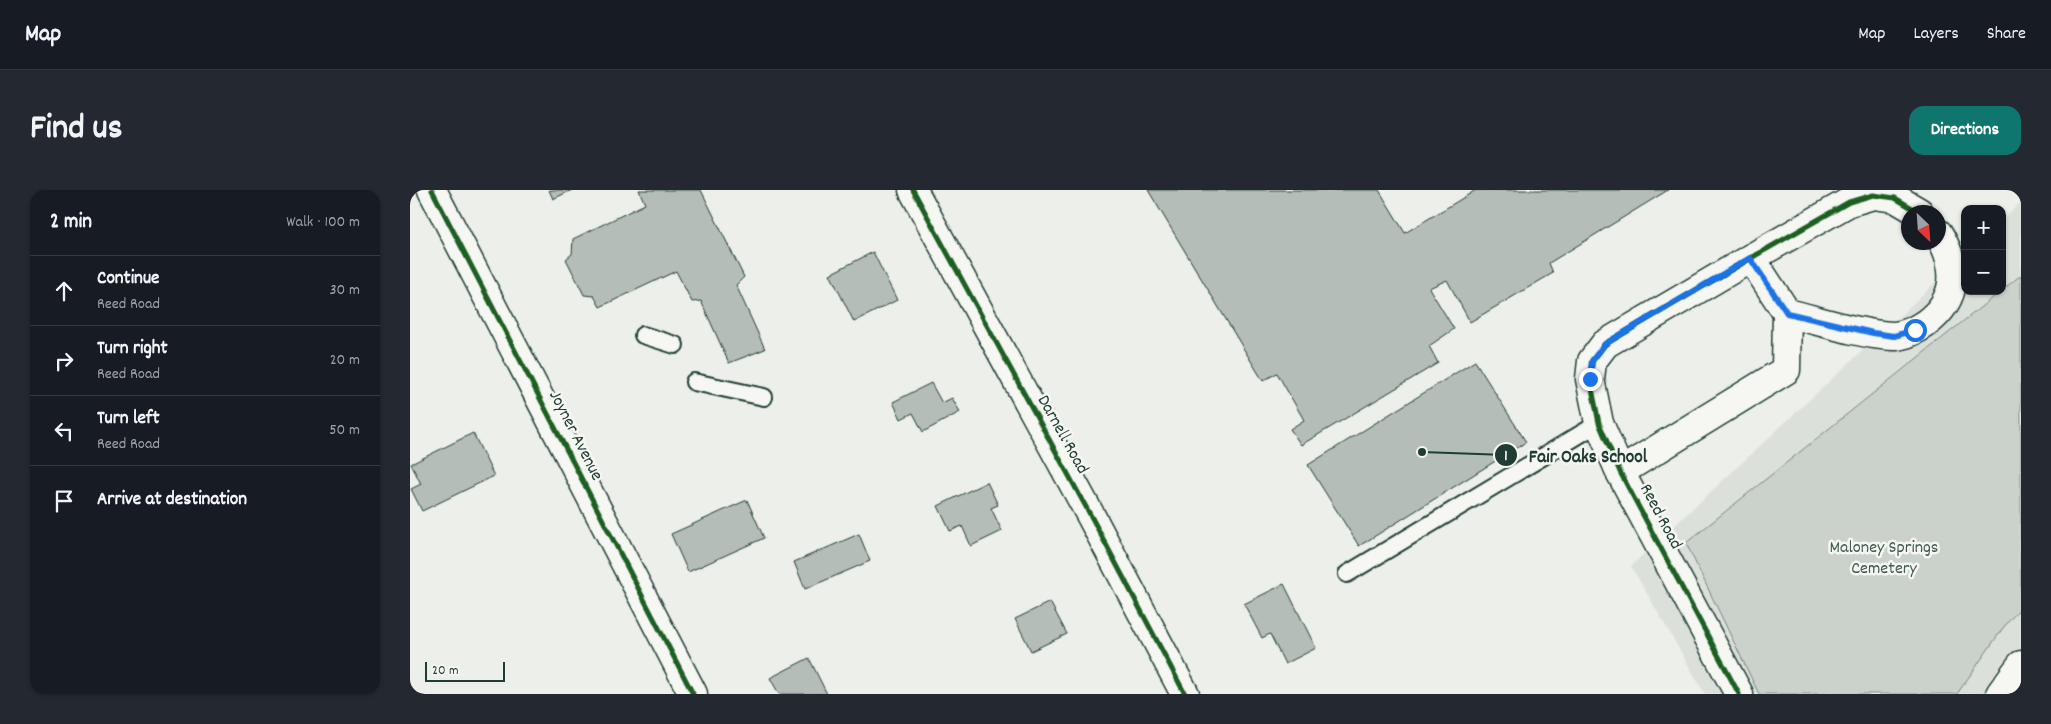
<!DOCTYPE html>
<html lang="en">
<head>
<meta charset="utf-8">
<style>
  :root { --surface:#171b24; --page:#242831; --text:#f1f3f6; --muted:#9ea1a6; --line:#363941; --accent:#0f766e }
  body { margin:0; font-family:Dekko,sans-serif; background:var(--page); color:var(--text) }
  .controls { position:absolute; right:15px; top:15px; display:grid; overflow:hidden; border-radius:10px; box-shadow:0 1px 4px #0004 }
  .controls button { width:45px; height:45px; display:grid; place-items:center; padding:0; border:0; border-bottom:1px solid var(--line); background:var(--surface); color:var(--text); font:25px sans-serif }
  .compass { position:absolute; left:1491px; top:15px; width:45px; height:45px; border-radius:50%; background:var(--surface); box-shadow:0 1px 4px #0004; rotate:155deg }
  .scale { position:absolute; left:15px; bottom:12px; width:80px; box-sizing:border-box; padding-left:5px; border:2px solid #1f3d34; border-top:0; font-size:14px; line-height:18px; white-space:nowrap; color:#1f3d34; -webkit-text-stroke:4px #f6f6f2; paint-order:stroke }
  .stop { position:absolute; width:15px; height:15px; margin:-11px; border:4px solid #1a73e8; border-radius:50%; background:#fff }
  .stop.end { background:#1a73e8; border-color:#fff; box-shadow:0 1px 5px #0008 }
  .list { margin:0; padding:0; list-style:none }
  h2 { display:flex; justify-content:space-between; align-items:center; height:65px; margin:0; padding:0 20px; font-size:21px }
  h2 small { font-size:16px; font-weight:400; color:var(--muted) }
  .list li { display:grid; grid-template-columns:32px 1fr auto; gap:15px; align-items:center; box-sizing:border-box; height:70px; padding:0 20px; border-top:1px solid var(--line) }
  .list b { display:block; font-size:19px; white-space:nowrap }
  .list p { margin:0; font-size:16px; white-space:nowrap; color:var(--muted) }
  .list em { font-size:16px; font-style:normal; color:var(--muted) }
  .icon { flex:none; width:28px; height:28px; fill:none; stroke:currentColor; stroke-width:2; stroke-linecap:round; stroke-linejoin:round }
  .map { position:relative; flex:none; width:1611px; height:504px; overflow:hidden; border-radius:15px }
  header { display:flex; align-items:center; gap:30px; box-sizing:border-box; height:70px; padding:0 25px; background:var(--surface); border-bottom:1px solid var(--line) }
  header strong { font-size:24px }
  nav { display:flex; gap:28px; margin-inline-start:auto; font-size:18px }
  .intro { display:flex; align-items:center; justify-content:space-between; box-sizing:border-box; height:120px; padding:0 30px }
  h1 { margin:0; font-size:35px }
  .button { padding:12px 22px; border-radius:15px; background:var(--accent); color:#fff; font-size:18px; font-weight:700 }
  main { display:flex; gap:30px; padding:0 30px }
  aside { flex:1; background:var(--surface); border-radius:15px; box-shadow:0 1px 4px #0004 }
  .map>svg:first-child { display:block }
  .built { fill:#dce0db }
  .green { fill:#cbd2cc; stroke:#758880 }
  .building { fill:#b4bdb8; stroke:#1f3d34 }
  .lines { fill:none; stroke-linecap:round; stroke-linejoin:round }
  .service-casing { stroke:#1f3d34; stroke-width:20 }
  .minor-casing { stroke:#1f3d34; stroke-width:31 }
  .secondary-casing { stroke:#1f3d34; stroke-width:31 }
  .service { stroke:#f6f6f2; stroke-width:16 }
  .minor { stroke:#f6f6f2; stroke-width:28 }
  .secondary { stroke:#f6f6f2; stroke-width:28 }
  .cycleway-casing { stroke:#f6f6f2; stroke-width:8 }
  .cycleway { stroke:#1b5e20; stroke-width:5 }
  .route { stroke:#1a73e8; stroke-width:6 }
  .labels { text-anchor:middle; dominant-baseline:central; stroke-width:5; stroke-linejoin:round; paint-order:stroke }
  .street-label { font-size:18px; fill:#1f3d34; stroke:#f6f6f2 }
  .park-label { font-size:18px; fill:#415b52; stroke:#f6f6f2 }
  .leader { fill:none; stroke:#1f3d34; stroke-width:2 }
  .callout-dot { fill:#1f3d34; stroke:#f6f6f2; stroke-width:2 }
  .mark-label { font-size:15px; text-anchor:middle; font-weight:bold; fill:#fff }
  .callout-label { font-size:19px; text-anchor:middle; font-weight:bold; fill:#1f3d34; stroke:#f6f6f2; stroke-width:5; stroke-linejoin:round; paint-order:stroke }
</style>
</head>
<body>
<header>
<strong>Map</strong>
<nav><a>Map</a><a>Layers</a><a>Share</a></nav>
</header>
<div class="intro"><h1>Find us</h1><a class="button">Directions</a></div>
<main>
<aside>
<h2>2 min<small>Walk · 100 m</small></h2>
<ul class="list">
<li><svg class="icon" aria-label="ahead" viewBox="0 0 24 24"><path d="M12 20V5M6 11l6-6 6 6"/></svg><div><b>Continue</b><p>Reed Road</p></div><em>30 m</em></li>
<li><svg class="icon" aria-label="right" viewBox="0 0 24 24"><path d="M7 20v-9h11M14 6l5 5-5 5"/></svg><div><b>Turn right</b><p>Reed Road</p></div><em>20 m</em></li>
<li><svg class="icon" aria-label="left" viewBox="0 0 24 24"><path d="M17 20v-9H6M10 6l-5 5 5 5"/></svg><div><b>Turn left</b><p>Reed Road</p></div><em>50 m</em></li>
<li><svg class="icon" aria-label="arrive" viewBox="0 0 24 24"><path d="M6 21V4h12l-3 4 3 4H6"/></svg><div><b>Arrive at destination</b></div></li>
</ul>
</aside>
<div class="map">
<svg width="1611" height="504" viewBox="0 0 1611 504">
  <rect width="100%" height="100%" fill="#edefea"/>
  <filter id="ink" filterUnits="userSpaceOnUse"><feTurbulence type="fractalNoise" baseFrequency=".02" numOctaves="2"/><feDisplacementMap in="SourceGraphic" scale="10" xChannelSelector="R" yChannelSelector="G"/><feConvolveMatrix kernelMatrix="1 2 1 2 8 2 1 2 1" color-interpolation-filters="sRGB"/></filter>
  <g filter="url(#ink)">
    <path class="built" d="M1611,12V504H1295L1221,376L1555,65V101H1592V30Z"/>
    <path class="green" d="M1611,85V417L1593,438L1547,504H1349L1276,353Z"/>
    <g class="building">
      <path d="M139,0H162L143,9Z"/>
      <path d="M229,0H291L334,87L326,95L355,159L319,173L291,111L282,112L266,81L190,117L184,106L174,105L156,69L162,64L163,49L235,14Z"/>
      <path d="M738,0H969L995,43L1066,0H1258L1139,73L1143,83L1060,132L1037,90L1019,98L1044,139L1019,156L1028,173L891,255L880,239L894,230L867,183L853,191Z"/>
      <path d="M463,62L487,110L444,132L420,84Z"/>
      <path d="M1065,171L1116,252L949,356L898,275Z"/>
      <path d="M521,193L532,213L542,208L550,222L513,242L503,223L491,229L483,212Z"/>
      <path d="M63,243L84,286L12,321L1,299L11,294L1,274Z"/>
      <path d="M577,292L588,315L581,318L592,341L561,356L552,336L540,341L528,316Z"/>
      <path d="M337,310L354,348L278,382L261,344Z"/>
      <path d="M449,344L460,371L395,399L384,372Z"/>
      <path d="M874,394L906,458L875,474L860,444L852,448L834,414Z"/>
      <path d="M640,412L657,444L621,461L605,429Z"/>
      <path d="M399,468L417,504H369L360,488Z"/>
    </g>
    <g class="lines">
      <defs>
        <g id="service">
          <path d="M233,145L265,155"/>
          <path d="M284,192L354,207"/>
          <path d="M937,384L1189,233"/>
        </g>
        <g id="minor">
          <path d="M22,0L283,504"/>
          <path d="M503,0L682,328L775,504"/>
          <path d="M1341,68L1377,123C1407,130 1452,145 1483,146C1494,146 1506,140 1515,134C1549,109 1549,77 1528,43"/>
          <path d="M1210,282L1376,180L1377,123"/>
          <path d="M1329,504L1210,282L1189,233L1180,189L1182,171L1195,154L1341,68L1439,12L1463,5L1485,8L1509,22"/>
        </g>
        <path id="secondary" d="M1590,504L1611,475"/>
      </defs>
      <use href="#service" class="service-casing"/>
      <use href="#minor" class="minor-casing"/>
      <use href="#secondary" class="secondary-casing"/>
      <use href="#service" class="service"/>
      <use href="#minor" class="minor"/>
      <use href="#secondary" class="secondary"/>
      <defs>
        <g id="cycleway">
          <path d="M22,0L283,504"/>
          <path d="M503,0L682,328L775,504"/>
          <path d="M1329,504L1210,282L1189,233L1180,189L1182,171L1195,154L1341,68L1439,12L1463,5L1485,8L1509,22"/>
        </g>
      </defs>
      <use href="#cycleway" class="cycleway-casing"/>
      <use href="#cycleway" class="cycleway"/>
    </g>
  </g>
  <g class="lines" filter="url(#ink)">
    <path class="route" d="M1180,189L1182,171L1195,154L1340,68L1377,123L1463,143L1484,146L1505,140"/>
  </g>
  <g class="labels">
    <g class="street-label">
      <text transform="translate(652 245) rotate(61)">Darnell Road</text>
      <text transform="translate(165 246) rotate(63)">Joyner Avenue</text>
      <text transform="translate(1250 327) rotate(62)">Reed Road</text>
    </g>
    <g class="park-label">
      <text x="1474" y="358">Maloney Springs<tspan x="1474" dy="21">Cemetery</tspan></text>
    </g>
  </g>
  <path class="leader" d="M1012 262L1096 265"/>
  <g class="callout-dot">
    <circle cx="1012" cy="262" r="5"/>
    <circle cx="1096" cy="265" r="12"/>
  </g>
  <g class="mark-label">
    <text x="1096" y="270">1</text>
  </g>
  <g class="callout-label">
    <text x="1178" y="272">Fair Oaks School</text>
  </g>
</svg>
<div class="controls">
<button>+</button>
<button>−</button>
</div>
<svg class="compass" viewBox="-18 -18 36 36"><path d="M0-13l5 13h-10z" fill="#e53935"/><path d="M0 13l5-13h-10z" fill="#9ea1a6"/></svg>
<div class="scale">20 m</div>
<div class="stop" style="left:1505px;top:140px"></div>
<div class="stop end" style="left:1180px;top:189px"></div>
</div>
</main>
</body>
</html>
